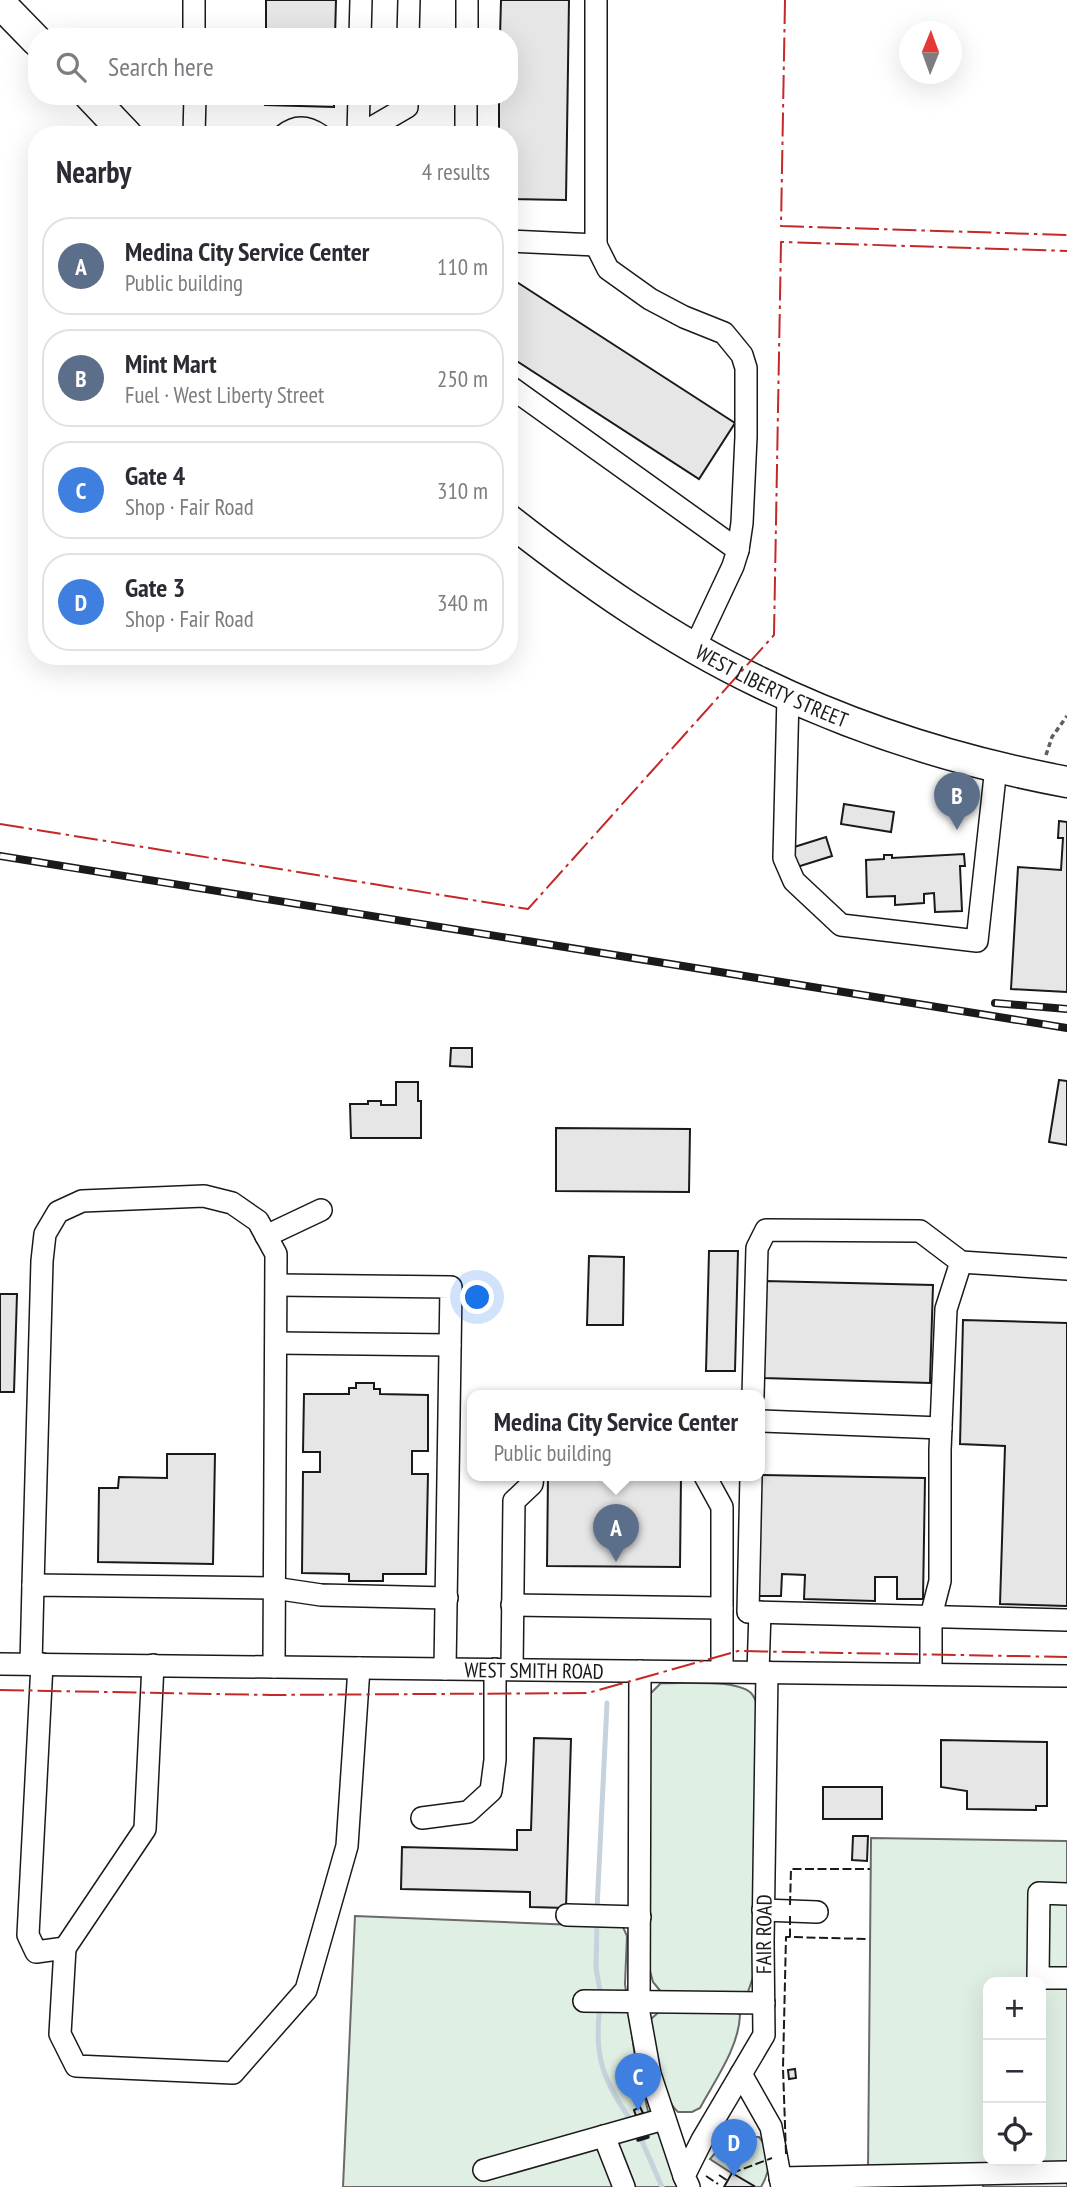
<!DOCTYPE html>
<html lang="en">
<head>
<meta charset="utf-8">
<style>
  :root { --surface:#fff; --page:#f2f2f3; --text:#2b2b33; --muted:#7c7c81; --line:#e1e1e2; --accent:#111827 }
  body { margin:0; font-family:"PT Sans Narrow",sans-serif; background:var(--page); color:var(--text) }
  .controls { position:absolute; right:21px; bottom:21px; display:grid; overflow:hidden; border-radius:14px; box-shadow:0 7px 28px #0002 }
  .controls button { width:63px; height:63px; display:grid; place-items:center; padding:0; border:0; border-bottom:2px solid var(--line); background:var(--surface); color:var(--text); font:35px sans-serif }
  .compass { position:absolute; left:899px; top:21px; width:63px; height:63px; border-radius:50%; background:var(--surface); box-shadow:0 7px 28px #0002; rotate:1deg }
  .you { position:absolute; left:478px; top:1298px; width:24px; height:24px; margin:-18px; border:5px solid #fff; border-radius:50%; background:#1a73e8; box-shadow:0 0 0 10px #1a73e833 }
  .badge { display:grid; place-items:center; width:46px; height:46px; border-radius:50%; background:var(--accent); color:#fff; font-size:23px; font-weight:700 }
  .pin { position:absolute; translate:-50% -58px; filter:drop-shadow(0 2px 4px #0008) }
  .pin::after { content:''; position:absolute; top:37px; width:24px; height:21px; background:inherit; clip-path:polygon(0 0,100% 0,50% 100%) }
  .popup { position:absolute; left:467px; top:1390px; width:298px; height:91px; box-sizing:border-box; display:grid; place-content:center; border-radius:14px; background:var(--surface); filter:drop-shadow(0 2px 5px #0005); font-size:23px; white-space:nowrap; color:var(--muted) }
  .popup b { font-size:26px; color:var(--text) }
  .popup::after { content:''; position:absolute; left:50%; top:100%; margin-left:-14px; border:14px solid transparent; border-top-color:var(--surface) }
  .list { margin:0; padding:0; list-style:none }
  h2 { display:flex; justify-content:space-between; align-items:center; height:91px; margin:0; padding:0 28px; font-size:30px }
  h2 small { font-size:23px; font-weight:400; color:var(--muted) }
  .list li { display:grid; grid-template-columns:46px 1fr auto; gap:21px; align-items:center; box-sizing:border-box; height:98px; margin:0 14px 14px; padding:0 14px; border:2px solid var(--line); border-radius:28px }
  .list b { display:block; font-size:26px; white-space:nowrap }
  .list p { margin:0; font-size:23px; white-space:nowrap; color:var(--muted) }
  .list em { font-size:23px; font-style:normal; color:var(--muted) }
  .icon { flex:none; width:38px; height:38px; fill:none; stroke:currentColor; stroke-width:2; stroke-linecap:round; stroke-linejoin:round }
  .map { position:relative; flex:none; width:1067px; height:2187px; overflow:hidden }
  .search { position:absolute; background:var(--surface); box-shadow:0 7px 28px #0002; left:28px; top:28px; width:490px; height:77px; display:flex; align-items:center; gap:18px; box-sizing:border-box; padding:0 24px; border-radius:28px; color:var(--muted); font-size:26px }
  .panel { position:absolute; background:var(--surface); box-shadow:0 7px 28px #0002; left:28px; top:126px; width:490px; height:539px; border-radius:28px }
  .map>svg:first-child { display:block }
  .green { fill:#e0efe3; stroke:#6a6a6a; stroke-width:2 }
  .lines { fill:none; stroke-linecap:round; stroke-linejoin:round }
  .stream { stroke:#c6d2dc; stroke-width:5 }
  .building { fill:#e6e6e6; stroke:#1a1a1a; stroke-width:2 }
  .minor-casing { stroke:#1a1a1a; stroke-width:24 }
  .highway-casing { stroke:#1a1a1a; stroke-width:33 }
  .path { stroke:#5f5f5f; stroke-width:3.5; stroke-dasharray:5 3.5; stroke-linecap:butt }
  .minor { stroke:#fff; stroke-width:21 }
  .highway { stroke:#fff; stroke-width:30 }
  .rail-casing { stroke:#1a1a1a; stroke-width:8 }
  .rail { stroke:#fff; stroke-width:5; stroke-dasharray:16; stroke-linecap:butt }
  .fence { stroke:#1a1a1a; stroke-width:2; stroke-dasharray:9 3.5; stroke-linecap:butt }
  .wall { stroke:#1a1a1a; stroke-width:3.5 }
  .power { stroke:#c62828; stroke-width:2; stroke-dasharray:24 5 3.5 5; stroke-linecap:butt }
  .labels { text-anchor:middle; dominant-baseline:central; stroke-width:5; stroke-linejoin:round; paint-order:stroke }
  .street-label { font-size:21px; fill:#1a1a1a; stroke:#fff }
</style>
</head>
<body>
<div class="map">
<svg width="1067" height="2187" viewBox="0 0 1067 2187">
  <rect width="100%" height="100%" fill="#fff"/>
  <g class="green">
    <path d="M661,1683C682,1684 736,1679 751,1693C755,1697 756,1702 758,1708L753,1977L748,1992L734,1998L662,1993L653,1982L649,1967L650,1694Z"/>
    <path d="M871,1838L1067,1841V1886L1031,1887L1029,1982H988V2161H1041V1988H1067V2167L868,2170Z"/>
    <rect x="1046" y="1900" width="21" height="72"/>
    <path d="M355,1916L623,1927L627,1936L625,1984L635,2057L648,2111L683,2187H343Z"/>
    <path d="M660,2011L736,2012L740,2015C739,2047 715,2080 700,2108L692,2112H678C661,2097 650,2042 651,2019Z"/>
    <path d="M743,2137H759C772,2152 771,2170 761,2187H753L710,2159L722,2145Z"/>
    <path d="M1067,2178V2187H983V2184Z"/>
  </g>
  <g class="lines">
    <g class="stream">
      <path d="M597,1909L607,1703"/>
      <path d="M597,1919L596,1968L601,1996"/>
      <path d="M600,2006C593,2059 604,2080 633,2124"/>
      <path d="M638,2132L662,2187"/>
    </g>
  </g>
  <g class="building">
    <path d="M266,0H336L335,37H266Z"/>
    <path d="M501,0H569L566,200L509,199V135H499V96H509V37H500Z"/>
    <path d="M265,96H334V107L265,105Z"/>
    <path d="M509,277L735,423L699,479L509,356Z"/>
    <path d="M844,804L894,812L891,832L841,824Z"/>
    <path d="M1059,821L1067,822V992L1011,989L1018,867L1061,870L1063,838H1058Z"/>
    <path d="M826,837L832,856L797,867L791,848Z"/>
    <path d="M964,854L965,866H960L962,911L935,912L934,893L924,894V903L895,905V896L867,897L866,860L884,859V855H892V858Z"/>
    <path d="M451,1048H472V1067L450,1066Z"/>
    <path d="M1059,1080L1067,1081V1145L1049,1142Z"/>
    <path d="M396,1082H418V1101H421V1138H351L350,1104H368V1101H381V1105H396Z"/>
    <path d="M556,1128L690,1129L689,1192L556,1191Z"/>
    <path d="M709,1251H738L735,1371H706Z"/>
    <path d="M589,1256L624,1257L623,1325H587Z"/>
    <path d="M765,1281L933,1285L930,1383L763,1378Z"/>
    <path d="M0,1294H17L14,1392H0Z"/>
    <path d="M963,1320L1067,1323V1606L1000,1604L1005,1446L960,1444Z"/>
    <path d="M356,1383H374V1389H380V1394L428,1395V1451H412V1474H428L426,1574H383V1581H349V1574L302,1573L303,1472H320V1452H303L304,1394H349V1388H356Z"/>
    <path d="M167,1454H215L213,1564L98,1562L99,1488H118L119,1477L167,1478Z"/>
    <path d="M760,1475L925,1478L923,1599H897V1577H875V1601L804,1599L805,1575L782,1574L781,1596H754Z"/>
    <path d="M548,1476H681L680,1567L547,1566Z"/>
    <path d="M534,1738L571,1739L566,1908L530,1907V1892L401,1889L402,1847L517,1850V1830H531Z"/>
    <path d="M941,1740L1047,1742V1806H1036V1810L967,1809V1791L941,1787Z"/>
    <rect x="823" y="1787" width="59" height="32"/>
    <path d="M853,1836H868L867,1861L852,1860Z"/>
    <path d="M795,2069L796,2078L789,2079L788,2070Z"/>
    <path d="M640,2107L643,2113L636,2116L634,2110Z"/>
    <path d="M732,2173L754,2186L753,2187H724Z"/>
  </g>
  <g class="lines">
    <defs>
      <g id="minor">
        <path d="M194,0V37"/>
        <path d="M360,37L361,0"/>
        <path d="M408,37L409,0"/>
        <path d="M467,37V0"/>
        <path d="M194,135L195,96"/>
        <path d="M284,135C296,125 307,126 320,135"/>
        <path d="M358,135L359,96"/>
        <path d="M359,135L407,107V96"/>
        <path d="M466,135V96"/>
        <path d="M509,241L596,245V0"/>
        <path d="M596,245L608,269L650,299L684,317L724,333L742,355L746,368V437L742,523L738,550"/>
        <path d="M509,386L738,550L733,566L695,647"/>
        <path d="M788,696L784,858L794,881L841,925L977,941L996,767"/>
        <path d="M266,1236L321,1210"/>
        <path d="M277,1285L451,1287L445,1669"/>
        <path d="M276,1343L450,1345"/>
        <path d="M753,1396L757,1248L766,1230L920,1231L961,1262L1067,1269"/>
        <path d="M760,1421L941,1428"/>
        <path d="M705,1476L722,1507V1671"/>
        <path d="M751,1476L748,1612L1067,1620"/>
        <path d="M33,1585L42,1261L45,1234L58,1212L82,1201L204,1196L232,1203L258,1221L276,1254L274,1667"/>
        <path d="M512,1605L722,1608"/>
        <path id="s1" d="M0,1664L1067,1676"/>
        <path d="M31,1664L33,1585L274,1588L321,1595L447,1598"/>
        <path d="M42,1664L28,1935L36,1952L65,1948L145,1829L153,1665"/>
        <path d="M512,1669L514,1501L532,1484L533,1476"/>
        <path d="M640,1671L639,2013L650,2074L684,2176"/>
        <path d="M758,1672L760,1612"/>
        <path d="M931,1674V1616L940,1581V1450L946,1309L961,1262"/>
        <path d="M422,1818L468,1812L491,1791L495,1760V1669"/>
        <path d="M1067,1894L1039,1893L1038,1978H1067"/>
        <path d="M763,1910L817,1912"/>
        <path d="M567,1915L640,1917"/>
        <path d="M65,1948L60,2034L76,2066L233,2073L306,1990L347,1846L359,1668"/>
        <path d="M584,2001L764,2003"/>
        <path d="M741,2074L771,2127L782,2187"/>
        <path d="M604,2136L624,2187"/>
        <path d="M484,2170L664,2119"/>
        <path d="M780,2178L1067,2172"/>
        <path id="s2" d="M689,2187L684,2176L702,2140L764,2035L763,1942L767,1672"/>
      </g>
      <g id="highway">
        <path d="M0,3L37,41"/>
        <path d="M90,96L127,135"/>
        <path id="s3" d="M509,520C587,581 669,639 759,682C857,730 960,762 1067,782"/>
      </g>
    </defs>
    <use href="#minor" class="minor-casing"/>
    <use href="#highway" class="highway-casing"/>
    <path class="path" d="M1046,755L1052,737L1067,716"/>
    <use href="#minor" class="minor"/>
    <use href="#highway" class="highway"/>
    <defs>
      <g id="rail">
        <path d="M0,856L1067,1028"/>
        <path d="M995,1003L1067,1009"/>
      </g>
    </defs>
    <use href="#rail" class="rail-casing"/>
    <use href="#rail" class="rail"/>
    <g class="fence">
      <path d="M790,1905L791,1869H870"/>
      <path d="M790,1916V1937L868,1939"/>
      <path d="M786,2154L783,2068L786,1937H790"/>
      <path d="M732,2173L772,2158"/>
      <path d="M719,2175L728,2181"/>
      <path d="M706,2176L718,2184"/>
    </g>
    <path class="wall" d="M638,2140L648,2137"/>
    <g class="power">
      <path d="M785,0L781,226L1067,235"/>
      <path d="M0,824L528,909L774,635L781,242L1067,251"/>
      <path d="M0,1690L270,1695L588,1693L738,1651L1067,1657"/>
    </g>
  </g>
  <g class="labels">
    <g class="street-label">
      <text stroke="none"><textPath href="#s3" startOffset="312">WEST LIBERTY STREET</textPath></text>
      <text stroke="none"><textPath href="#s1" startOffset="534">WEST SMITH ROAD</textPath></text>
      <text stroke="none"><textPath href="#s2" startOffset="275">FAIR ROAD</textPath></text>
    </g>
  </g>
</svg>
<div class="controls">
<button>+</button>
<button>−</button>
<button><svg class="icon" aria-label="locate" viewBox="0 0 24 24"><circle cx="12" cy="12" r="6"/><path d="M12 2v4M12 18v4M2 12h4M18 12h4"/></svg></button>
</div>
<svg class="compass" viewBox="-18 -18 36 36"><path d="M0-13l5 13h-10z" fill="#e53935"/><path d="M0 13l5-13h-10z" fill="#7c7c81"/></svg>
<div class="you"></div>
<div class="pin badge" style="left:616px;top:1562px;background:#5c6f8a">A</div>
<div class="popup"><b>Medina City Service Center</b>Public building</div>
<div class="pin badge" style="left:957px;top:830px;background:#5c6f8a">B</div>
<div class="pin badge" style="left:638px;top:2111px;background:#3f7fe0">C</div>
<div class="pin badge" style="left:734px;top:2177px;background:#3f7fe0">D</div>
<div class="search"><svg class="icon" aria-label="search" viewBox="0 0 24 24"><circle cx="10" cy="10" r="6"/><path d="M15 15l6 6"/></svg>Search here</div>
<section class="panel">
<h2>Nearby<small>4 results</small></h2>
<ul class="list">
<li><span class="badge" style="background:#5c6f8a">A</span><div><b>Medina City Service Center</b><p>Public building</p></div><em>110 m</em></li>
<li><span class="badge" style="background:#5c6f8a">B</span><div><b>Mint Mart</b><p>Fuel · West Liberty Street</p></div><em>250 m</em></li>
<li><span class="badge" style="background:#3f7fe0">C</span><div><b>Gate 4</b><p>Shop · Fair Road</p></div><em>310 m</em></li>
<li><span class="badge" style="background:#3f7fe0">D</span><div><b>Gate 3</b><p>Shop · Fair Road</p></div><em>340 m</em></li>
</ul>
</section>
</div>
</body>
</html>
